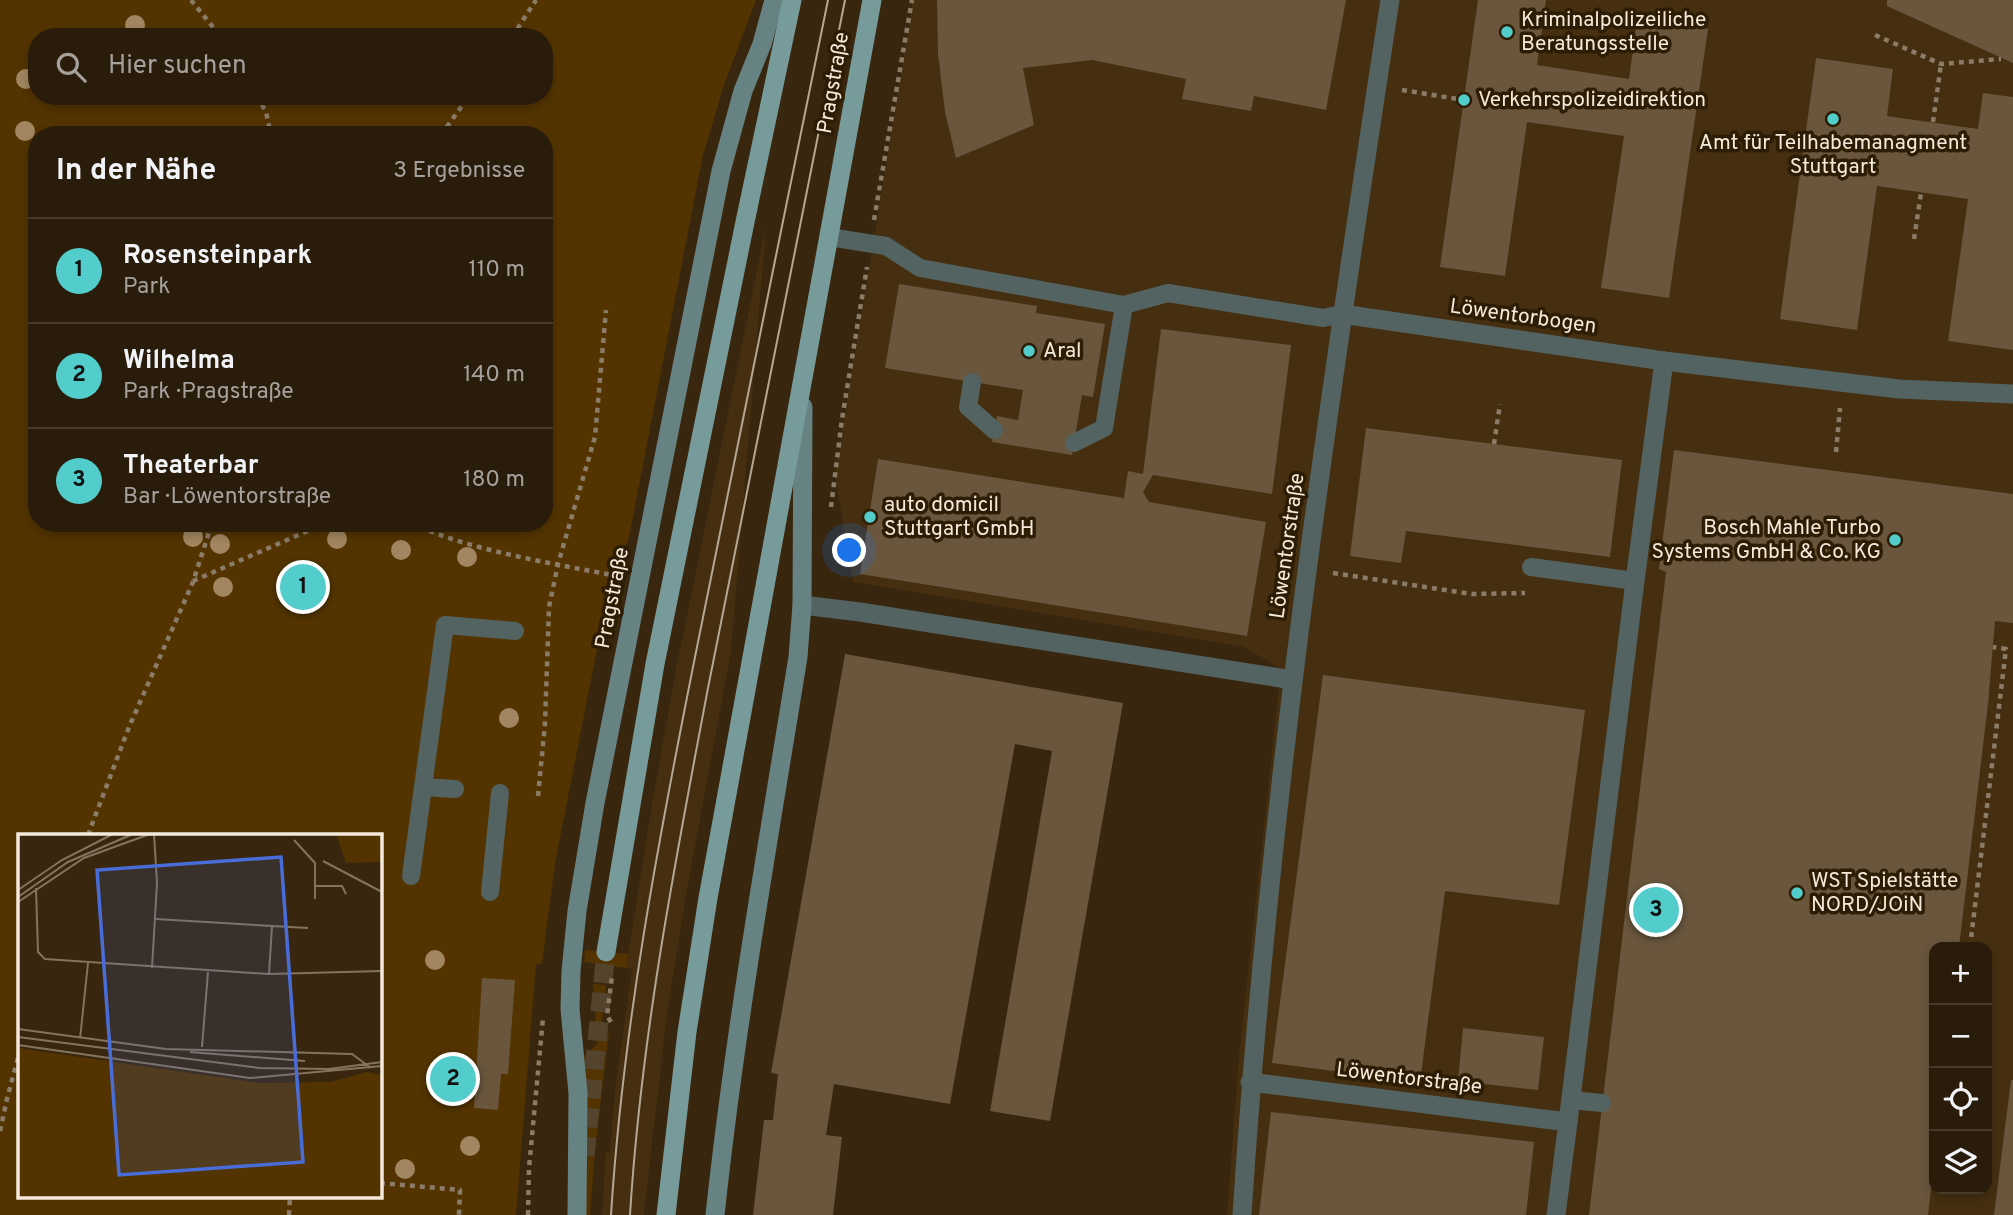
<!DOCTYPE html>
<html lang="de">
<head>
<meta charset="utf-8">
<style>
  :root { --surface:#2a1c0a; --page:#322513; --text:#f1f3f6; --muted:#a5a19c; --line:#463a2b; --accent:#52cdcc }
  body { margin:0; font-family:Overpass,sans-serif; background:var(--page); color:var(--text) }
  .controls { position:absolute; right:21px; bottom:21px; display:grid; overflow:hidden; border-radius:14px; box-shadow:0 4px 10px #0003 }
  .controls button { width:63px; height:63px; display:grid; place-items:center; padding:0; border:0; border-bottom:2px solid var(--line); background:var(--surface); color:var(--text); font:35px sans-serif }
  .you { position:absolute; left:850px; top:551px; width:24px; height:24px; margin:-18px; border:5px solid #fff; border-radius:50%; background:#1a73e8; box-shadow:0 0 0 10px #1a73e833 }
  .badge { display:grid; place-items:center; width:46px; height:46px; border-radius:50%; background:var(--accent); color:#111; font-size:23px; font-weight:700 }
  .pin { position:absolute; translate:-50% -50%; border:4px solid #fff; box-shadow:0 2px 7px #0006 }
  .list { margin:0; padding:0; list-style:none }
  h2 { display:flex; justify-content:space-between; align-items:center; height:91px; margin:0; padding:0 28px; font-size:30px }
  h2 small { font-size:23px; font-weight:400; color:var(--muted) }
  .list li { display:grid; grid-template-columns:46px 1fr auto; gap:21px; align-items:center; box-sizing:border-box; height:105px; padding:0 28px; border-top:2px solid var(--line) }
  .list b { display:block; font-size:26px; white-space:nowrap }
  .list p { margin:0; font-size:23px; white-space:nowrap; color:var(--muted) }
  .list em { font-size:23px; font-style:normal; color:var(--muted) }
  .icon { flex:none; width:38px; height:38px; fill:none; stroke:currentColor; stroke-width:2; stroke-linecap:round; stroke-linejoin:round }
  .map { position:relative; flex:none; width:2013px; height:1215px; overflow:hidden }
  .search { position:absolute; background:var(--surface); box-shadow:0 4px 10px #0003; left:28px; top:28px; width:525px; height:77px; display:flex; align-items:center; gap:18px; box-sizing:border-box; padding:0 24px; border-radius:28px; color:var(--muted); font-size:26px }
  .panel { position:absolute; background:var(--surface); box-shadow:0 4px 10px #0003; left:28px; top:126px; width:525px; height:406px; border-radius:28px }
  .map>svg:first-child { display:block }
  .built { fill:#452f10; fill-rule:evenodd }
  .green { fill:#533401; fill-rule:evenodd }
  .building { fill:#69563d }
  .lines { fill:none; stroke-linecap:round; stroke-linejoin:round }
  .primary-tunnel { stroke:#54432d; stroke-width:19; stroke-dasharray:19 10; stroke-linecap:butt }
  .path { stroke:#8b7c68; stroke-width:4.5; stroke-dasharray:5 5; stroke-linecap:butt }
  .service { stroke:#526362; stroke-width:18 }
  .minor { stroke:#526362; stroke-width:19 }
  .secondary { stroke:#678282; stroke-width:19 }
  .primary { stroke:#779b9a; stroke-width:19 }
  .tram { stroke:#b4a795; stroke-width:2 }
  .tree { fill:#a28661 }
  .poi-dot { fill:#52cdcc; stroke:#2d1d04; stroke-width:2.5 }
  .labels { text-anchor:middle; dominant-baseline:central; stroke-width:7; stroke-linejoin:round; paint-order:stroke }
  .poi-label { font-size:21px; fill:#f4e9db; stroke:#2d1d04; text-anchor:start }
  .street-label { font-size:21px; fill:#f4e9db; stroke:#2d1d04 }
  .inset-road { fill:none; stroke:#837460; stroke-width:2 }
  .view { fill:#486dd9; fill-opacity:0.15; stroke:#486dd9; stroke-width:3.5 }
  .inset-edge { fill:none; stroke:#f4e9db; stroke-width:3.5 }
</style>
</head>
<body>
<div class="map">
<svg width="2013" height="1215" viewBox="0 0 2013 1215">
  <rect width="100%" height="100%" fill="#38260e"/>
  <g class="built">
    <path d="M913,0H2013V1215H1227L1239,1056L1281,669L1244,647L853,582L835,475ZM1934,947H1987V1189H1934Z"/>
    <path d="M766,226L731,651L686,895L666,1021L644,1215H602L606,1152H610L615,1090L632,969L626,968L652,804L676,669Z"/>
  </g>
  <g class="green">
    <path d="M0,0H756L724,85L703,155L628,542L609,561L604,614L555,863L542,964H536L516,1215H0ZM37,37H544V96H37ZM37,135H544V523H37ZM19,835H380V1196H19Z"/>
    <path d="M585,950L628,954L626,968L584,962Z"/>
    <path d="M593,984L606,985L602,1021L609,1031L595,1151L590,1215H585L584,1057L597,1044Z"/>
  </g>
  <g class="building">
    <path d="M937,0H1346L1326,110L1254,96L1251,111L1182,99L1186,79L1092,60L1023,68L1034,125L956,158L945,112L938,54Z"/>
    <path d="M1478,0H1546L1537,65L1629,79L1637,19L1708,29L1669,298L1601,288L1624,136L1527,122L1505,276L1440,267Z"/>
    <path d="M1887,0H2013V63L1887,6Z"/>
    <path d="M1816,58L1893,69L1887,116L1978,129L1983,93L2013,97V350L1948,341L1968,199L1877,186L1857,330L1780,319Z"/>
    <path d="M899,284L1037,306L1036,313L1105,324L1093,397L1082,395L1072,455L992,442L997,416L1018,420L1023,390L885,368Z"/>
    <path d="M1161,329L1291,345L1272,494L1153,475L1143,492L1149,502L1266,522L1247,636L860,574L878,459L1124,498L1128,471L1143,474Z"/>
    <path d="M1366,428L1622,460L1610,557L1406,531L1401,563L1350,556Z"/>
    <path d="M1674,450L2013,494V623L1995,621L1988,704L1959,947H1934V1163L1928,1215H1589L1666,572L1659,569Z"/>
    <path d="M845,654L1123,703L1050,1121L990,1111L1052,751L1015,744L950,1104L834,1084L826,1135L842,1137L833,1215H753L764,1120H773L778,1074L771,1073Z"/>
    <path d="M1323,675L1585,710L1559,905L1445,891L1420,1082L1272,1063Z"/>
    <path d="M482,978L515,980L508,1074H501L498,1110L474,1108Z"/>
    <path d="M1463,1028L1544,1037L1538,1090L1458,1081Z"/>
    <path d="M2011,1080H2013V1215H1994Z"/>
    <path d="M1271,1112L1534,1142L1526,1215H1259Z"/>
  </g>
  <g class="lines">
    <path class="primary-tunnel" d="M585,1156L606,952"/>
    <g class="path">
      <path d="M191,0L221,37"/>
      <path d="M1875,35L1941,64L2001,59"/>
      <path d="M512,37L536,0"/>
      <path d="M1402,90L1464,100"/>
      <path d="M257,96L266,112L271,135"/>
      <path d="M1933,122L1941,64"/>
      <path d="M441,135L469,96"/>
      <path d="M874,220L912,0"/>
      <path d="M1914,239L1921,193"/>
      <path d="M1494,444L1500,404"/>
      <path d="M1836,452L1840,408"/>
      <path d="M831,507L842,419L867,267"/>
      <path d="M411,523C471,551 551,563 617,576"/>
      <path d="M1333,573L1472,594L1525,593"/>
      <path d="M193,581L326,523"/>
      <path d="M538,796L545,724L549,607L558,564L595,437L606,310"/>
      <path d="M88,835L129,727L193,582L212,523"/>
      <path d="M1970,947L2006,649L1993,647"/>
      <path d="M611,1022L607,1016L612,976"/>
      <path d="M0,1131L7,1099L19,1054"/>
      <path d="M380,1183L460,1190L459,1215"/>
      <path d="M289,1215L290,1196"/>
      <path d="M528,1215L529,1168L543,1018"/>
    </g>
    <g class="service">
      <path d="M829,237L886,246L920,268L1124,305L1168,293L1323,318L1342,314"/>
      <path d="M972,382L968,407L994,430"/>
      <path d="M1074,443L1104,428L1124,305"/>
      <path d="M1531,567L1635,581"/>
      <path d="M455,789L423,787L445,625L515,631"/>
      <path d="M411,876L423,787"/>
      <path d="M490,892L500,793"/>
      <path d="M1571,1100L1602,1103"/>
    </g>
    <g class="minor">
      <path d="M1342,314L1664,361L1899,389L2013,394"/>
      <path d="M802,605L860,612L1293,680"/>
      <path d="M1250,1082L1568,1122L1635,581L1664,361"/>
      <path d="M1242,1215C1268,808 1328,403 1390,0"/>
      <path d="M1556,1215L1568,1122"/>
    </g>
    <g class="secondary">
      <path d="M577,1215L578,1093L570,1009L571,971L577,911L595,803L721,171L743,91L762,44L774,0"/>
      <path d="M715,1215C735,1028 768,843 798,657L802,605L803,407"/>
    </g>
    <g class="primary">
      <path d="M606,952L655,664L745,222L792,0"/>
      <path d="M666,1215L687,1032L708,898L872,0"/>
    </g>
    <g class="tram">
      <path d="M611,1215C623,1027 658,842 695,657C738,438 784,219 828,0"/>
      <path d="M630,1215C641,1037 675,862 708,688C752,458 799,229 845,0"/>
    </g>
  </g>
  <g class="tree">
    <circle cx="135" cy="25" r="10"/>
    <circle cx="26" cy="79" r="10"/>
    <circle cx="25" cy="131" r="10"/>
    <circle cx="193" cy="537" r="10"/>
    <circle cx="337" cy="539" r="10"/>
    <circle cx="220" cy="544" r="10"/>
    <circle cx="401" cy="550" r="10"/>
    <circle cx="467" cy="557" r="10"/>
    <circle cx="223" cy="587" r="10"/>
    <circle cx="509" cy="718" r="10"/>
    <circle cx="435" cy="960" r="10"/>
    <circle cx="470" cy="1146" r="10"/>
    <circle cx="405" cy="1169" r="10"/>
  </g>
  <g class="poi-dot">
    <circle cx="1507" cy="32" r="7"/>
    <circle cx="1464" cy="100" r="7"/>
    <circle cx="1833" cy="119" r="7"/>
    <circle cx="1029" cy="351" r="7"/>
    <circle cx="870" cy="517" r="7"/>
    <circle cx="1895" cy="540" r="7"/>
    <circle cx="1797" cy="893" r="7"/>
  </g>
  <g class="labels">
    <g class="poi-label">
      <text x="1521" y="20">Kriminalpolizeiliche<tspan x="1521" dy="24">Beratungsstelle</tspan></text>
      <text x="1478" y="100">Verkehrspolizeidirektion</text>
      <text x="1833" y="143" text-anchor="middle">Amt für Teilhabemanagment<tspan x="1833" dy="24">Stuttgart</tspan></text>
      <text x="1043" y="351">Aral</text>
      <text x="884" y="505">auto domicil<tspan x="884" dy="24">Stuttgart GmbH</tspan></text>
      <text x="1881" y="528" text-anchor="end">Bosch Mahle Turbo<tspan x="1881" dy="24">Systems GmbH &amp; Co. KG</tspan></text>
      <text x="1811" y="881">WST Spielstätte<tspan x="1811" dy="24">NORD/JOiN</tspan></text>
    </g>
    <g class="street-label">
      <text transform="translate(834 83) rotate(-80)">Pragstraße</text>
      <text transform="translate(1523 317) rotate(8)">Löwentorbogen</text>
      <text transform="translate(1288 546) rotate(-82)">Löwentorstraße</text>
      <text transform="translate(613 598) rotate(-79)">Pragstraße</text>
      <text transform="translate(1409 1079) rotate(7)">Löwentorstraße</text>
    </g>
  </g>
  <g transform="translate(18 834)">
    <rect width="364" height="364" fill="#38260e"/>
    <path d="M318,0H364V28L328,29ZM0,214L241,249L313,248L349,238L364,241V364H0Z" fill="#533401"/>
    <path class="inset-road" d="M276,6L297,29V65M305,27L364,58M297,52H324L328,60M18,54L20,118L27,125L251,140L364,137M0,56L44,26L95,0M0,63L50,28L115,0M0,68L66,24L132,0M138,85L254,92L251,140M254,92L290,94M134,134L139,49L136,0M0,195L148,215L334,220L353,234M0,203L241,234L311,235L364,228M62,205L70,129M0,211L232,244L364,232M184,213L190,138M172,218L287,227"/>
    <path class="view" d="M263,23L285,328L101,341L79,36Z"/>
    <rect width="364" height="364" class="inset-edge"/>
  </g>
</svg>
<div class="controls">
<button>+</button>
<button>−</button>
<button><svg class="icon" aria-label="locate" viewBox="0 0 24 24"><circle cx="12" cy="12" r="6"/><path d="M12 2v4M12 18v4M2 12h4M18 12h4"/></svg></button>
<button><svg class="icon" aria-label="layers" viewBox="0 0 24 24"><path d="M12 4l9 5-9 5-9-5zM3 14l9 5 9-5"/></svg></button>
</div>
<div class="you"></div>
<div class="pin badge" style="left:303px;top:587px">1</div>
<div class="pin badge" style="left:453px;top:1079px">2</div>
<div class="pin badge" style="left:1656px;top:910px">3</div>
<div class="search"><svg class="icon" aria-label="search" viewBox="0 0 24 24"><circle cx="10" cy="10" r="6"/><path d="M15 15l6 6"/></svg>Hier suchen</div>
<section class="panel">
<h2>In der Nähe<small>3 Ergebnisse</small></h2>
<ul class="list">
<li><span class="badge">1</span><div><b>Rosensteinpark</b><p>Park</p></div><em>110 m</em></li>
<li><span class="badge">2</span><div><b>Wilhelma</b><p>Park · Pragstraße</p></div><em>140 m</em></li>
<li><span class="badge">3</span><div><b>Theaterbar</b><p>Bar · Löwentorstraße</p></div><em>180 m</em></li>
</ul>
</section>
</div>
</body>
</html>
